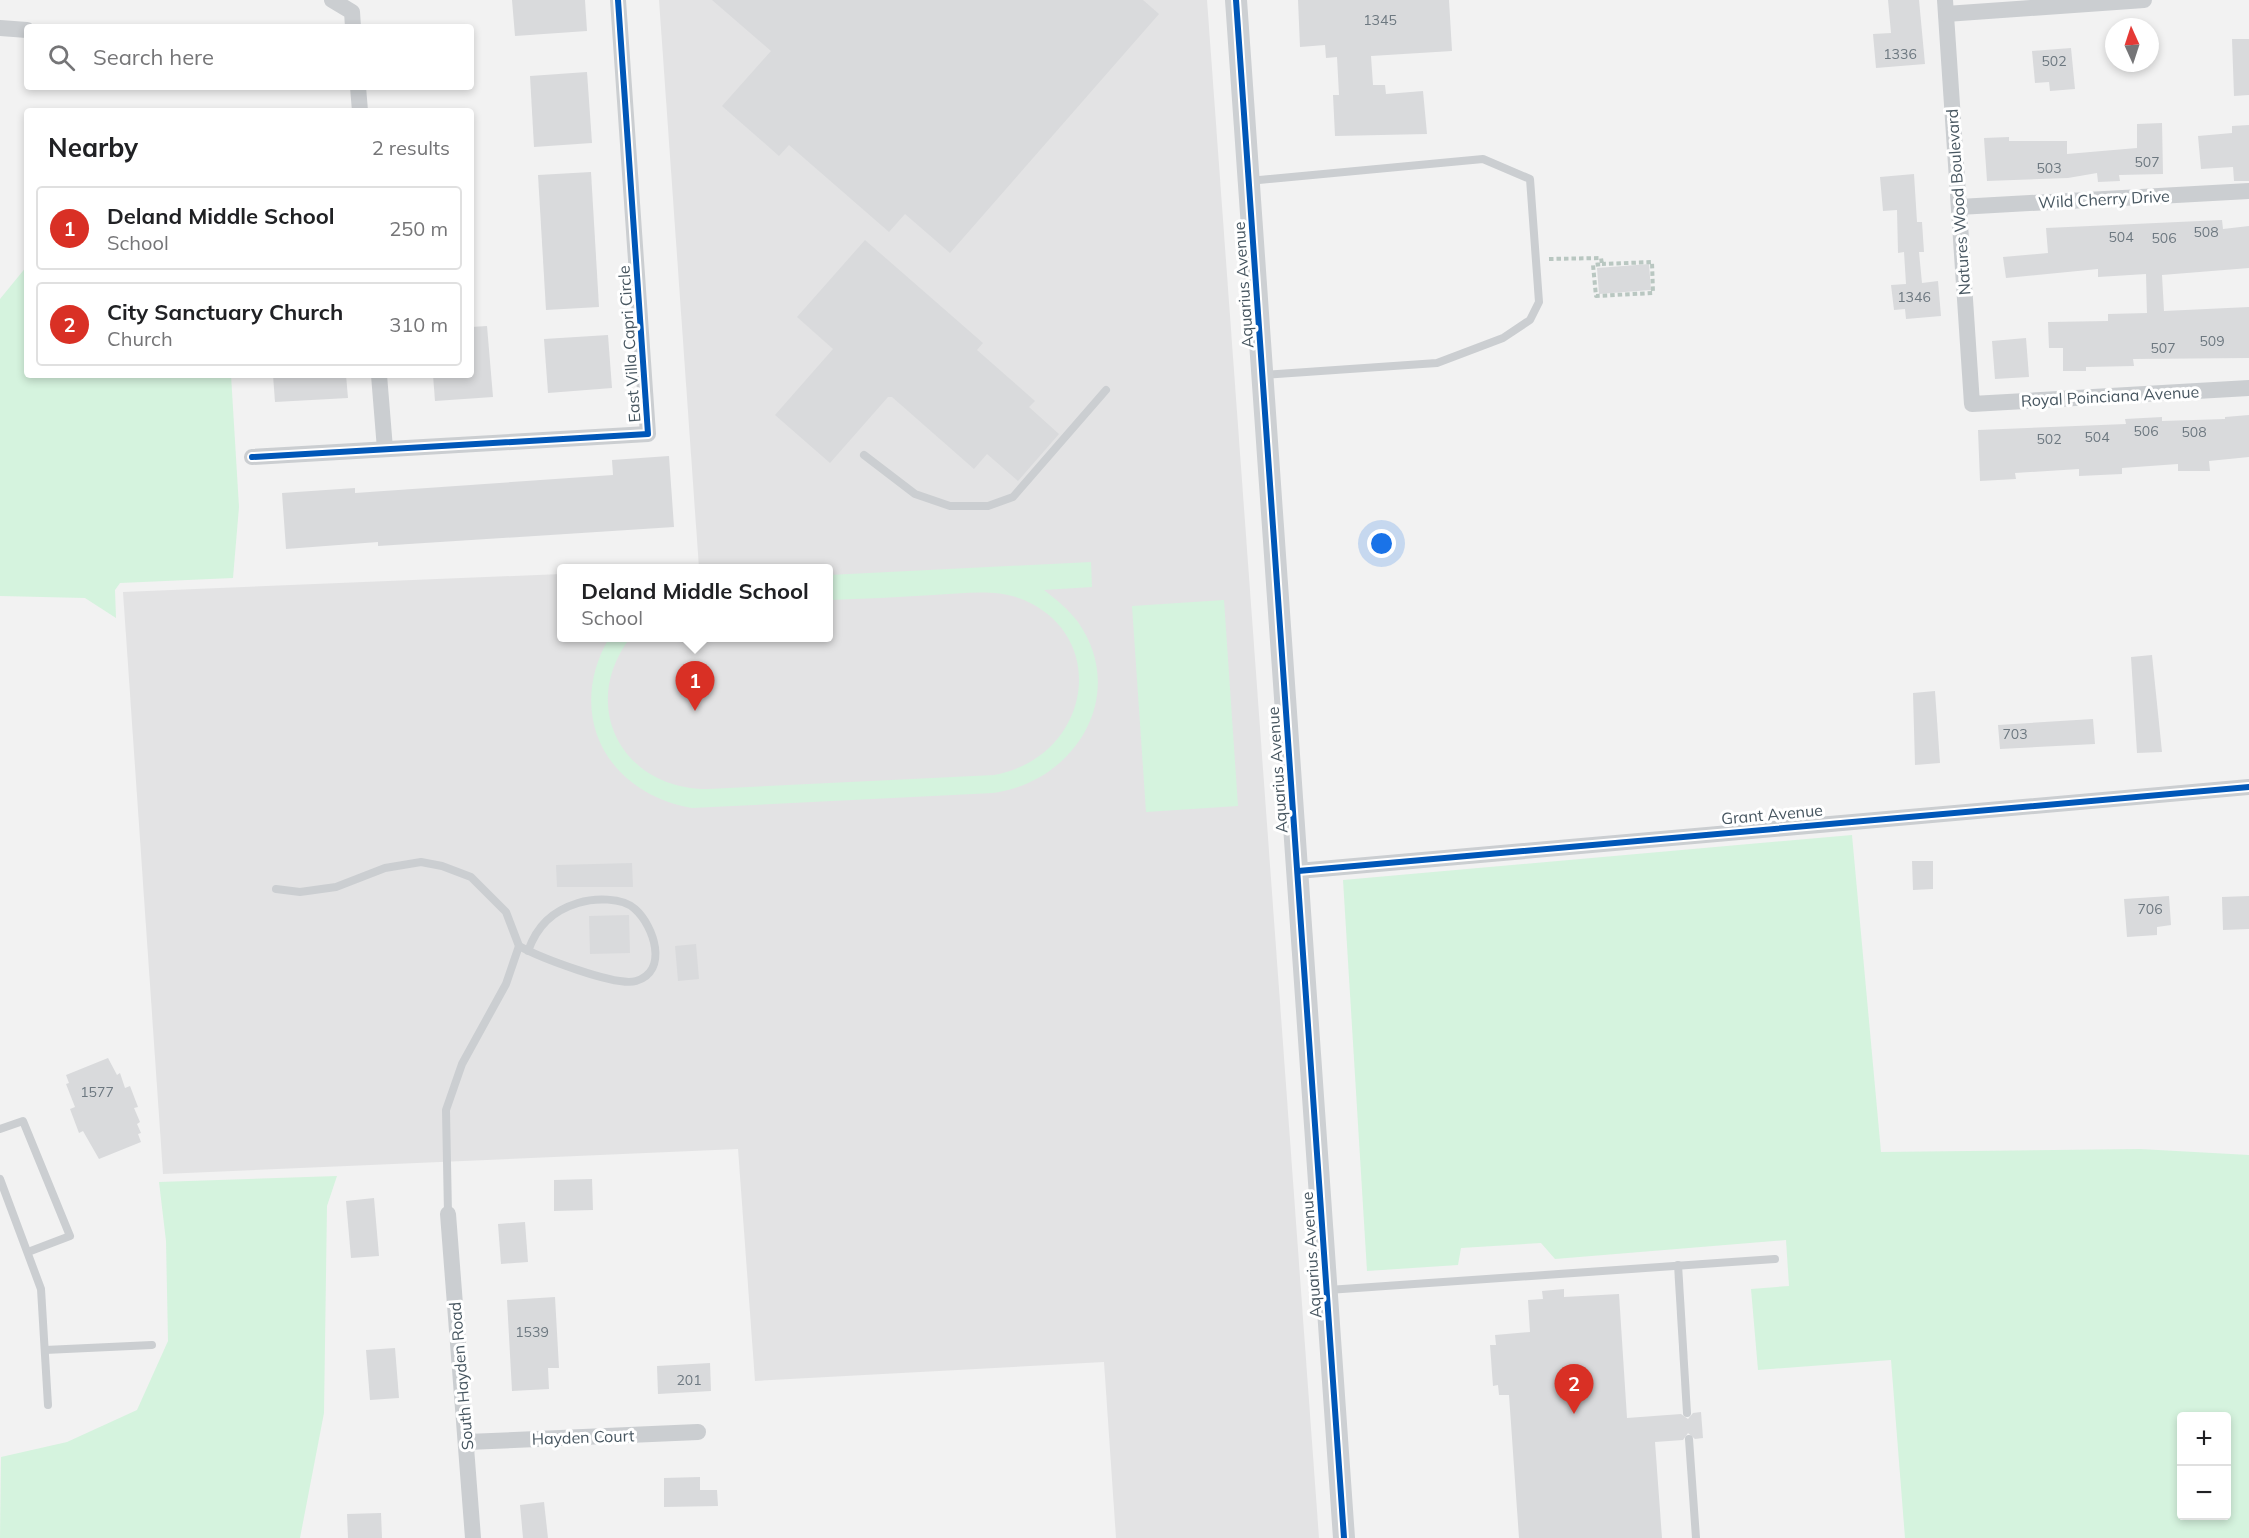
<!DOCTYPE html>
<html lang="en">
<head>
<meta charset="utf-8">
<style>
  :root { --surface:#fff; --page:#f2f2f2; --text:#202124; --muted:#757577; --line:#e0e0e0; --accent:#d93025 }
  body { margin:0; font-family:Mulish,sans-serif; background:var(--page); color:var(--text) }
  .controls { position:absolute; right:18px; bottom:18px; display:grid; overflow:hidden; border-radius:6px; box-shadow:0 3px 9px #0003 }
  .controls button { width:54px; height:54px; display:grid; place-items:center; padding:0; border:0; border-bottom:2px solid var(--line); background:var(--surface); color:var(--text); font:30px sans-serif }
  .compass { position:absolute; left:2105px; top:18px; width:54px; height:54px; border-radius:50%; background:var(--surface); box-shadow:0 3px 9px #0003; rotate:357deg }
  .you { position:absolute; left:1382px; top:544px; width:21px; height:21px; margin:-15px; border:4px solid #fff; border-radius:50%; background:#1a73e8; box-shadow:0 0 0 9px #1a73e833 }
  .badge { display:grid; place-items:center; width:39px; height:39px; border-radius:50%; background:var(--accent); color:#fff; font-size:20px; font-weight:700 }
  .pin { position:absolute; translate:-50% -50px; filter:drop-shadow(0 2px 3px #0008) }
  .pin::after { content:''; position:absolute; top:32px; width:21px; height:18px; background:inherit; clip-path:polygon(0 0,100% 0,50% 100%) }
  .popup { position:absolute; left:557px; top:564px; width:276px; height:78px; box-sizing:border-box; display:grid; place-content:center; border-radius:6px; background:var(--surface); filter:drop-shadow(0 2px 4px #0005); font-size:20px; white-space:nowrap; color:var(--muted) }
  .popup b { font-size:22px; color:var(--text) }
  .popup::after { content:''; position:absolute; left:50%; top:100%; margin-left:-12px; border:12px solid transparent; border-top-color:var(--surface) }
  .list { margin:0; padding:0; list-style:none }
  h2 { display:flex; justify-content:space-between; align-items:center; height:78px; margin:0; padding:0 24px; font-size:26px }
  h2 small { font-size:20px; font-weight:400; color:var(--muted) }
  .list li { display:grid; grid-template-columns:39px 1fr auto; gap:18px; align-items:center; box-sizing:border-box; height:84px; margin:0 12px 12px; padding:0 12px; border:2px solid var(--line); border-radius:6px }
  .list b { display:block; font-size:22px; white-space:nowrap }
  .list p { margin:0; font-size:20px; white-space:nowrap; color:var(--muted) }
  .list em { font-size:20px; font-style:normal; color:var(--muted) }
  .icon { flex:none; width:33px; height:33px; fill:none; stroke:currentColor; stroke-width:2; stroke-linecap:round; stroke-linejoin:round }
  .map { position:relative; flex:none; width:2249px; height:1538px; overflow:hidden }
  .search { position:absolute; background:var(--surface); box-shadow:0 3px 9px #0003; left:24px; top:24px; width:450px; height:66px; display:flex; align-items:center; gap:15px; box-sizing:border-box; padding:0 21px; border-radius:6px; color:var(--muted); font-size:22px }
  .panel { position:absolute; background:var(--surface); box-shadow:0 3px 9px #0003; left:24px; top:108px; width:450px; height:270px; border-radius:6px }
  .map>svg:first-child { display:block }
  .education { fill:#e3e3e4 }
  .green { fill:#d5f3de; fill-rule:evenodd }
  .building { fill:#d9dadc }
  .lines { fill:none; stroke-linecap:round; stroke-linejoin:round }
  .path { stroke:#b9c7c1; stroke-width:4; stroke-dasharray:4.5 3; stroke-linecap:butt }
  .lane { stroke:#cbced1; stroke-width:8 }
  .street { stroke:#cbced1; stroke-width:16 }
  .secondary { stroke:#cdd0d3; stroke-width:22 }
  .cycleway-casing { stroke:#fff; stroke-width:10 }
  .cycleway { stroke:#0057b8; stroke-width:6 }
  .labels { text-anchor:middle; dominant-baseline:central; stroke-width:6; stroke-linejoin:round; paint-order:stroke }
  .number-label { font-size:14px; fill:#6d7880 }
  .street-label { font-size:16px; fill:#475660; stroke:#fff }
</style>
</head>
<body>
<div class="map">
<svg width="2249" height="1538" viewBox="0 0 2249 1538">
  <rect width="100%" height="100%" fill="#f2f2f2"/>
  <path class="education" d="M659,0H1207L1319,1538H1116L1104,1362L755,1381L738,1149L163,1174L123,592L561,574L562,638H828V568H699Z"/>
  <g class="green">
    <path d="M27,266V375H231L239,507L233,578L120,583L115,590L116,618L85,598L0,596V299Z"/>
    <path d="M1091,562L1092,587L1044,590C1057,600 1068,609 1078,622C1129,695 1075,782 993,793L692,808C606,793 565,714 609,638H630C578,706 623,790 708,789L994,775C1089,758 1112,638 1024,600C995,588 963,594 933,595C898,597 863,599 829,600V575Z"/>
    <path d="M1224,600L1238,806L1146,812L1132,606Z"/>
    <path d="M1852,835L1881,1152L2140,1149L2249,1155V1538H1905L1891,1360L1758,1370L1751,1289L1789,1286L1786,1240L1555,1259L1541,1243L1461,1248L1458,1265L1367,1271L1343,880ZM2226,1416V1516H2182V1416Z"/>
    <path d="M337,1176L327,1206L324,1413L300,1538H0L1,1457L67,1442L137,1410L168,1341L166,1241L159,1182Z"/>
  </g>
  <g class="building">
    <path d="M512,0H585L587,31L515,36Z"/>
    <path d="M712,0H1143L1159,14L950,253L905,214L889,232L789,145L779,156L722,106L771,51Z"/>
    <path d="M1298,0H1449L1452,51L1371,56L1373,85H1385L1386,94L1423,91L1427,134L1335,136L1333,95H1339L1337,57L1326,58L1325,45L1300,47Z"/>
    <path d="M1888,0H1919L1925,64L1876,68L1873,34L1891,33Z"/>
    <path d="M2232,39H2249V95L2234,96Z"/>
    <path d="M2071,48L2075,89L2050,91L2049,82L2035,83L2032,51Z"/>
    <path d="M587,72L592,143L534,147L530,76Z"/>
    <path d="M2162,123L2163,174L2119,175L2120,181L2098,182L2097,173L2068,178L1987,181L1984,138L2009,137V141H2067V154L2137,148V124Z"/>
    <path d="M2249,125V181H2234L2233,167L2201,169L2198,136L2232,133V126Z"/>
    <path d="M591,172L599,307L546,310L538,175Z"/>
    <path d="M1914,174L1917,222H1922L1924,252H1919L1922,283L1938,281L1941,316L1906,319L1905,309L1894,310L1891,285L1906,284L1904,252L1898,253L1897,210L1883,211L1880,177Z"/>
    <path d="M2222,220L2223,229L2249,226V268L2162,275L2164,311L2249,307V358L2133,359L2134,366L2086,367V371H2063V348H2049L2048,322L2108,321V314L2147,313L2146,274L2098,277V269L2006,278L2003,257L2048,253L2046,228Z"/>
    <path d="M865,240L983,343L977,350L1035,401L1029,407L1059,434L1018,481L987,454L974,469L892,397H888L830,463L775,415L833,349L797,317Z"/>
    <path d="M1649,264L1651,290L1599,294L1597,268Z"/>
    <path d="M487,326L493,397L435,401L433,375H471V327Z"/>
    <path d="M608,335L612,388L548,393L544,339Z"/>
    <path d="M2026,338L2029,377L1995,379L1992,341Z"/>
    <path d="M273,375H346L348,398L275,402Z"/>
    <path d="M2249,415V457L2209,461L2210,471H2178V464L2122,468V474L2079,476V469L2015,473L2016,479L1980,481L1978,430L2126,424L2125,419L2162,417V421L2225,419V417Z"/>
    <path d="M669,456L674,527L378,546V542L286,549L282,493L355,488V493L613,475L612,460Z"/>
    <path d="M2152,655L2162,752L2137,753L2131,657Z"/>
    <path d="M1935,691L1940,763L1915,765L1913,693Z"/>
    <path d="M2093,719L2095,744L2000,749L1998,725Z"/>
    <path d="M1912,861H1933V889L1913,890Z"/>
    <path d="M632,863L633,887H557L556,865Z"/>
    <path d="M2169,896L2171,925L2157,927V935L2127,937L2124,899Z"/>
    <path d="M2249,896V929L2223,930L2222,897Z"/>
    <path d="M629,915L630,953L590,954L589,916Z"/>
    <path d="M696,944L699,979L678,981L675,946Z"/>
    <path d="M108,1058L117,1075L120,1073L125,1088L130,1086L138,1107L134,1108L140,1122L137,1124L141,1133L138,1134L141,1142L99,1159L83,1131L79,1133L70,1109L75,1107L66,1084L69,1083L66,1075Z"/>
    <path d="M592,1179L593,1210L554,1211V1180Z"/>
    <path d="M374,1198L379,1256L351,1258L346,1201Z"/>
    <path d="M525,1222L528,1262L501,1264L498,1224Z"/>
    <path d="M1564,1289V1297L1619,1294L1627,1418L1681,1414L1688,1419L1693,1413L1701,1412L1703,1438L1695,1439L1688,1433L1683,1440L1655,1442L1662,1538H1519L1509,1395H1499L1498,1385L1493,1386L1490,1345H1496L1495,1335L1530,1332L1528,1300L1543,1299L1542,1291Z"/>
    <path d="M555,1297L559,1368H548L549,1389L512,1391L507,1300Z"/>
    <path d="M395,1348L399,1398L370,1400L366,1350Z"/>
    <path d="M710,1363L711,1391L658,1394L657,1366Z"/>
    <path d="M700,1477V1490H717L718,1506L664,1507V1478Z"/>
    <path d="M544,1502L548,1538H523L520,1505Z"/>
    <path d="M381,1513L382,1538H348L347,1514Z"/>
  </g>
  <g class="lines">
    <path class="path" d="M1549,259L1601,258L1602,264L1593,265L1596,296L1653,293L1652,262L1602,264"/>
    <g class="lane">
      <path d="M1249,181L1483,159L1530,179L1539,302L1530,320L1503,338L1437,363L1263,375"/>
      <path d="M864,455L915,494L950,506H988L1013,497L1106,390"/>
      <path d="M276,889L300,892L336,887L385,868L421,862L442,866L471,877L506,912L519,946L506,984L462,1064L446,1110L448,1214"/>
      <path d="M519,946C539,957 616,987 636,981C669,971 654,926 635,909C622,897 594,898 578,903C552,911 537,926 528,951"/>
      <path d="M0,1129L23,1121L70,1236L28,1252"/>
      <path d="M0,1179L41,1289L48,1405"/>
      <path d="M1678,1265L1687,1413"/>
      <path d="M1328,1290L1775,1259"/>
      <path d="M45,1350L152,1345"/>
      <path d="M1689,1439L1696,1538"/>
    </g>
    <g class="street">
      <path d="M332,0L352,12L353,27"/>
      <path d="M1945,0L1972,404L2249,388"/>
      <path d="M1946,14L2144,0"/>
      <path d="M0,28L27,30"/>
      <path d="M358,87L360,111"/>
      <path d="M1959,207L2249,191"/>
      <path d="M379,375L385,449"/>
      <path d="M252,457L648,434L618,0"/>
      <path d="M1298,871L2249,787"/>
      <path d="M448,1214L473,1538"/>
      <path d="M467,1442L698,1432"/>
    </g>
    <path class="secondary" d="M1236,0L1344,1538"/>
    <defs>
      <g id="cycleway">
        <path d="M1236,0L1344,1538"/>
        <path d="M252,457L648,434L618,0"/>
        <path d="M1298,871L2249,787"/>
      </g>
    </defs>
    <use href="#cycleway" class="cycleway-casing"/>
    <use href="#cycleway" class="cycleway"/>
  </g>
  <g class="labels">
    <g class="number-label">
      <text x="1380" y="20">1345</text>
      <text x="1900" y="54">1336</text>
      <text x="2054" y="61">502</text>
      <text x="2147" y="162">507</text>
      <text x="2049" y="168">503</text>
      <text x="2206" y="232">508</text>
      <text x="2121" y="237">504</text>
      <text x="2164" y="238">506</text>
      <text x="1914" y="297">1346</text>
      <text x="2212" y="341">509</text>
      <text x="2163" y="348">507</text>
      <text x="2146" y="431">506</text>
      <text x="2194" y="432">508</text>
      <text x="2097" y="437">504</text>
      <text x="2049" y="439">502</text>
      <text x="2015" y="734">703</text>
      <text x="2150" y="909">706</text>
      <text x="97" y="1092">1577</text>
      <text x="532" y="1332">1539</text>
      <text x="689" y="1380">201</text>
    </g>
    <g class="street-label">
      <text transform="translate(2104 199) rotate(-3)">Wild Cherry Drive</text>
      <text transform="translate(1958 202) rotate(-94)">Natures Wood Boulevard</text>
      <text transform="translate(1243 285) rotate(-94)">Aquarius Avenue</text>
      <text transform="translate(629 344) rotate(-94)">East Villa Capri Circle</text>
      <text transform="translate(2110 396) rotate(-3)">Royal Poinciana Avenue</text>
      <text transform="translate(1277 770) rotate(-94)">Aquarius Avenue</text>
      <text transform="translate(1772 814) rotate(-5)">Grant Avenue</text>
      <text transform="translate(1311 1255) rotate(-94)">Aquarius Avenue</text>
      <text transform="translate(461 1376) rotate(-95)">South Hayden Road</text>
      <text transform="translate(583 1437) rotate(-2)">Hayden Court</text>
    </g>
  </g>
</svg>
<div class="controls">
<button>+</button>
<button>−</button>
</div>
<svg class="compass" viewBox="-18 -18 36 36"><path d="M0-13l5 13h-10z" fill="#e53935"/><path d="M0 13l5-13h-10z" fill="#757577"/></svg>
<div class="you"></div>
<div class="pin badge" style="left:695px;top:711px">1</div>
<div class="popup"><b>Deland Middle School</b>School</div>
<div class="pin badge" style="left:1574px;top:1414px">2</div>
<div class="search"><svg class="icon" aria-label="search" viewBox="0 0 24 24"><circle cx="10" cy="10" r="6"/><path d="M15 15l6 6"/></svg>Search here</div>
<section class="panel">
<h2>Nearby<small>2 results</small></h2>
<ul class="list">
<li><span class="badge">1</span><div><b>Deland Middle School</b><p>School</p></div><em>250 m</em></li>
<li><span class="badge">2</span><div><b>City Sanctuary Church</b><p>Church</p></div><em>310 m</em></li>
</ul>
</section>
</div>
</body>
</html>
